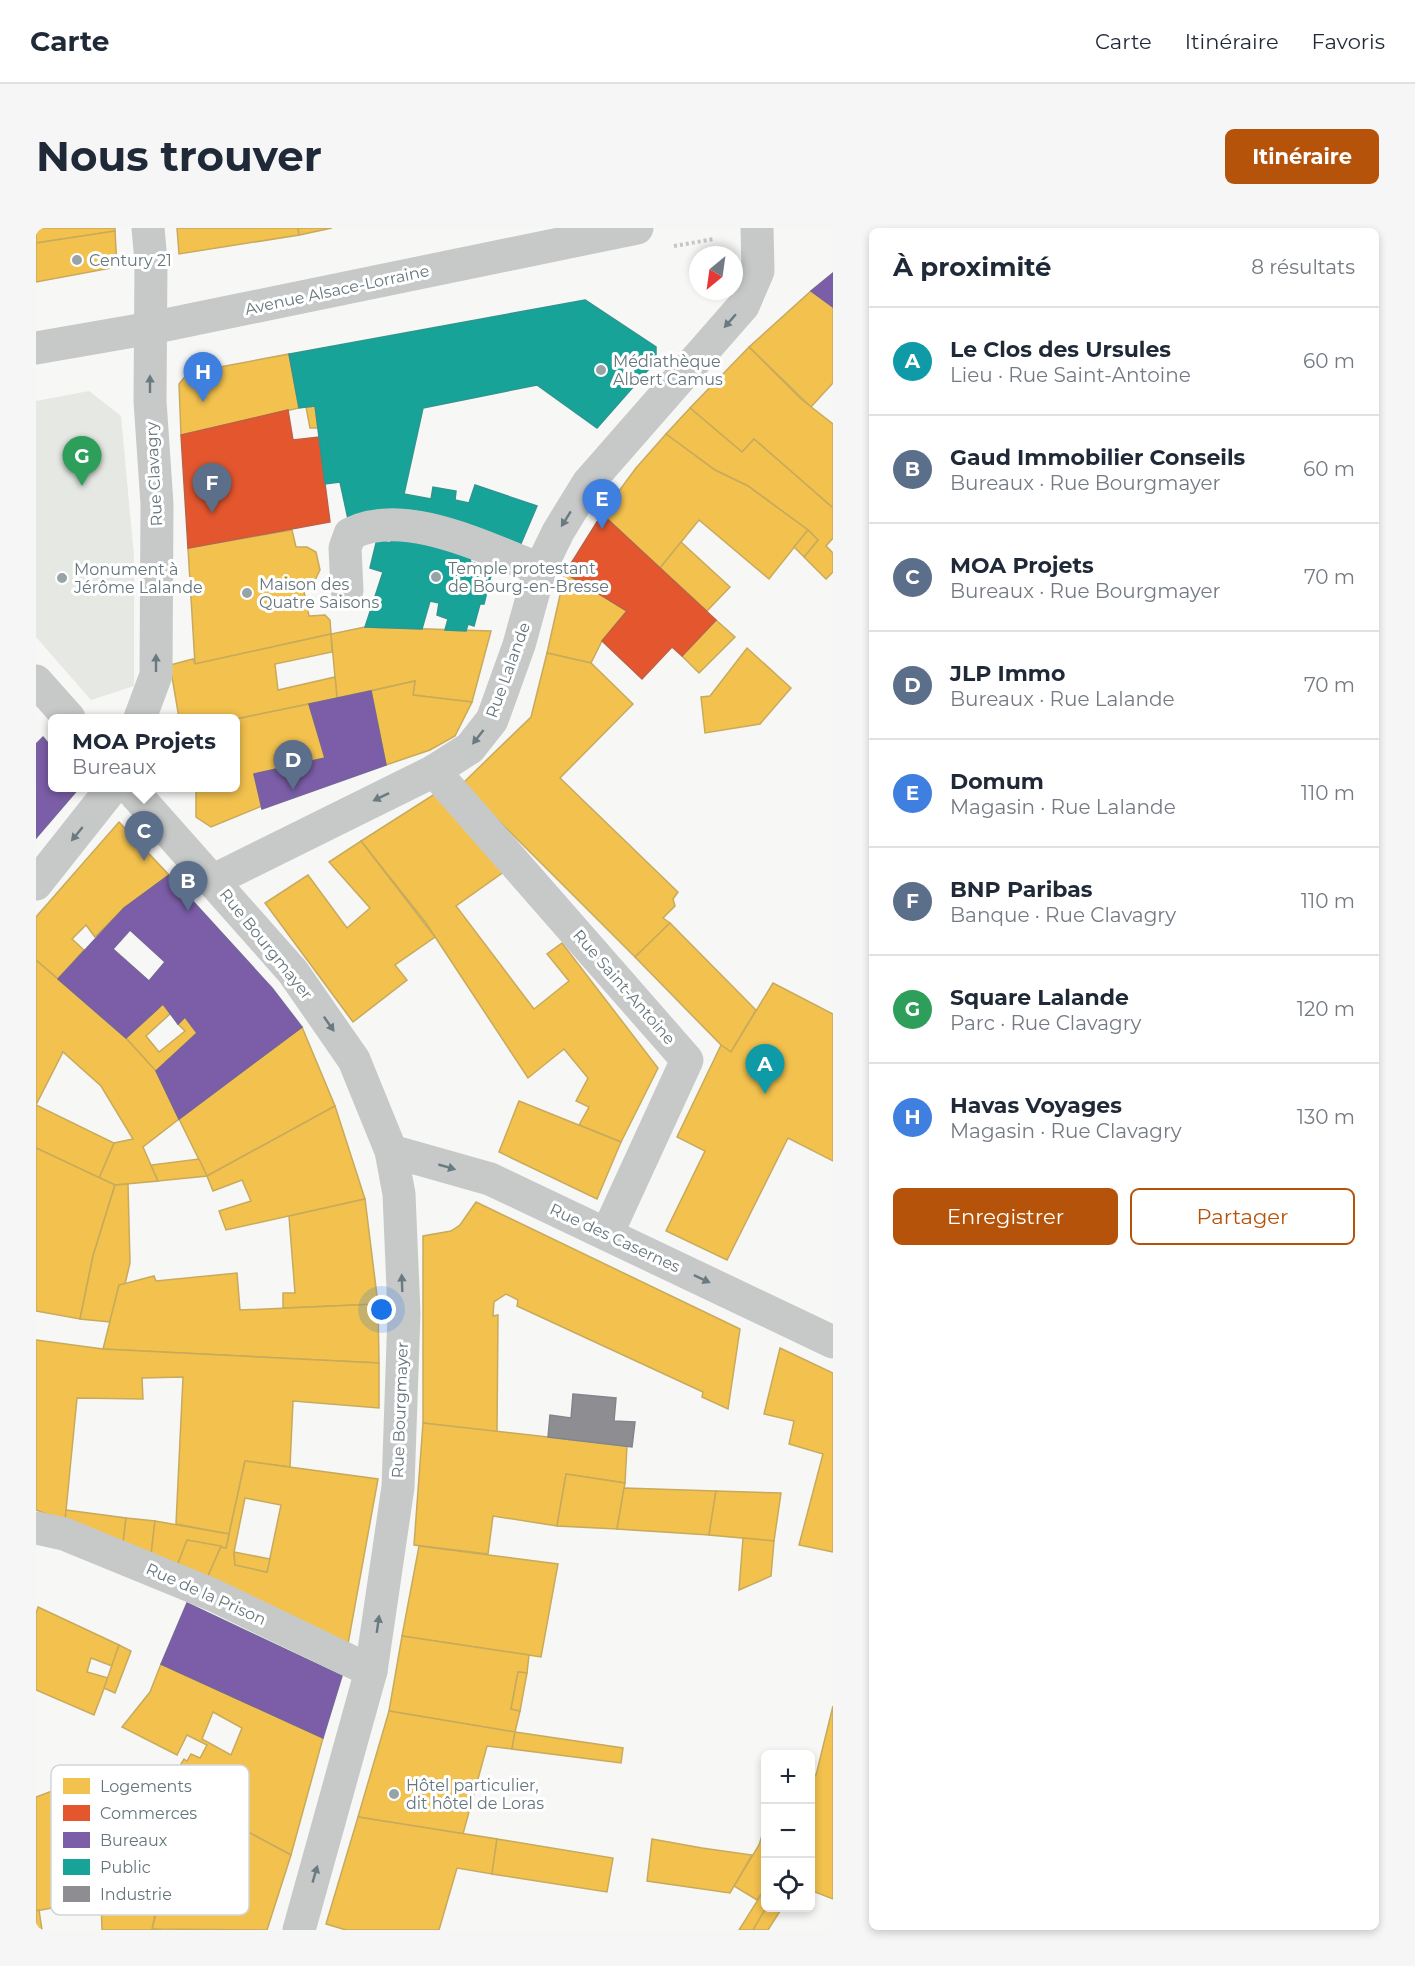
<!DOCTYPE html>
<html lang="fr">
<head>
<meta charset="utf-8">
<style>
  :root { --surface:#fff; --page:#f6f6f7; --text:#1f2937; --muted:#747a83; --line:#e0e1e3; --accent:#b45309 }
  body { margin:0; font-family:Montserrat,sans-serif; background:var(--page); color:var(--text) }
  .controls { position:absolute; right:18px; bottom:18px; display:grid; overflow:hidden; border-radius:9px; box-shadow:0 3px 9px #0003 }
  .controls button { width:54px; height:54px; display:grid; place-items:center; padding:0; border:0; border-bottom:2px solid var(--line); background:var(--surface); color:var(--text); font:30px sans-serif }
  .compass { position:absolute; left:653px; top:18px; width:54px; height:54px; border-radius:50%; background:var(--surface); box-shadow:0 3px 9px #0003; rotate:209deg }
  .you { position:absolute; left:346px; top:1082px; width:21px; height:21px; margin:-15px; border:4px solid #fff; border-radius:50%; background:#1a73e8; box-shadow:0 0 0 9px #1a73e833 }
  .badge { display:grid; place-items:center; width:39px; height:39px; border-radius:50%; background:var(--accent); color:#fff; font-size:20px; font-weight:700 }
  .pin { position:absolute; translate:-50% -50px; filter:drop-shadow(0 2px 3px #0008) }
  .pin::after { content:''; position:absolute; top:32px; width:21px; height:18px; background:inherit; clip-path:polygon(0 0,100% 0,50% 100%) }
  .popup { position:absolute; left:12px; top:486px; width:192px; height:78px; box-sizing:border-box; display:grid; place-content:center; border-radius:9px; background:var(--surface); filter:drop-shadow(0 2px 4px #0005); font-size:20px; white-space:nowrap; color:var(--muted) }
  .popup b { font-size:22px; color:var(--text) }
  .popup::after { content:''; position:absolute; left:50%; top:100%; margin-left:-12px; border:12px solid transparent; border-top-color:var(--surface) }
  .list { margin:0; padding:0; list-style:none }
  h2 { display:flex; justify-content:space-between; align-items:center; height:78px; margin:0; padding:0 24px; font-size:26px }
  h2 small { font-size:20px; font-weight:400; color:var(--muted) }
  .list li { display:grid; grid-template-columns:39px 1fr auto; gap:18px; align-items:center; box-sizing:border-box; height:108px; padding:0 24px; border-top:2px solid var(--line) }
  .list b { display:block; font-size:22px; white-space:nowrap }
  .list p { margin:0; font-size:20px; white-space:nowrap; color:var(--muted) }
  .list em { font-size:20px; font-style:normal; color:var(--muted) }
  .actions { display:flex; gap:12px; padding:18px 24px }
  .actions a { flex:1; padding:14px 0; border:2px solid var(--accent); border-radius:9px; text-align:center; font-size:21px; color:var(--accent) }
  .actions .main { background:var(--accent); color:#fff }
  .icon { flex:none; width:33px; height:33px; fill:none; stroke:currentColor; stroke-width:2; stroke-linecap:round; stroke-linejoin:round }
  .map { position:relative; flex:none; width:797px; height:1702px; overflow:hidden; border-radius:9px }
  header { display:flex; align-items:center; gap:36px; box-sizing:border-box; height:84px; padding:0 30px; background:var(--surface); border-bottom:2px solid var(--line) }
  header strong { font-size:28px }
  nav { display:flex; gap:33px; margin-inline-start:auto; font-size:21px }
  .intro { display:flex; align-items:center; justify-content:space-between; box-sizing:border-box; height:144px; padding:0 36px }
  h1 { margin:0; font-size:42px }
  .button { padding:15px 27px; border-radius:9px; background:var(--accent); color:#fff; font-size:21px; font-weight:700 }
  main { display:flex; gap:36px; padding:0 36px }
  aside { flex:1; background:var(--surface); border-radius:9px; box-shadow:0 3px 9px #0003 }
  .map>svg:first-child { display:block }
  .green { fill:#e6e8e4 }
  .homes { fill:#f2c14e; stroke:#c8aa5c; stroke-width:1.5; fill-rule:evenodd }
  .shops { fill:#e4572e; stroke:#be6046; stroke-width:1.5 }
  .offices { fill:#7b5ea7; stroke:#74659a; stroke-width:1.5; fill-rule:evenodd }
  .public { fill:#17a398; stroke:#2e9690; stroke-width:1.5 }
  .industry { fill:#8d8d92; stroke:#81868c; stroke-width:1.5 }
  .lines { fill:none; stroke-linecap:round; stroke-linejoin:round }
  .path { stroke:#c5c7c7; stroke-width:4; stroke-dasharray:3 3; stroke-linecap:butt }
  .minor { stroke:#c7c9c9; stroke-width:33 }
  .oneway { fill:#6a7a81 }
  .poi-dot { fill:#98a3a7; stroke:#fff; stroke-width:2 }
  .labels { text-anchor:middle; dominant-baseline:central; stroke-width:6; stroke-linejoin:round; paint-order:stroke }
  .poi-label { font-size:16px; fill:#65767d; stroke:#fff; text-anchor:start }
  .street-label { font-size:16px; fill:#65767d; stroke:#fff }
  .key { fill:#fff; stroke:#d1d6d8; stroke-width:1.5 }
  .key-label { font-size:16px; fill:#65767d }
</style>
</head>
<body>
<header>
<strong>Carte</strong>
<nav><a>Carte</a><a>Itinéraire</a><a>Favoris</a></nav>
</header>
<div class="intro"><h1>Nous trouver</h1><a class="button">Itinéraire</a></div>
<main>
<div class="map">
<svg width="797" height="1702" viewBox="0 0 797 1702">
  <rect width="100%" height="100%" fill="#f7f7f6"/>
  <path class="green" d="M53,163L85,188L98,329V458L55,472L0,409V173Z"/>
  <g class="homes">
    <path d="M0,0H79V3L0,15Z"/>
    <path d="M141,0H262L263,7L143,26Z"/>
    <path d="M262,0H296L263,7Z"/>
    <path d="M79,3L81,39L0,54V15Z"/>
    <path d="M775,63L797,79V155L775,179L713,119Z"/>
    <path d="M713,119L765,171L797,196V280L718,211L706,224L654,180Z"/>
    <path d="M253,126L263,180L145,207L143,156L152,145Z"/>
    <path d="M279,178L282,200H274L270,179Z"/>
    <path d="M654,180L706,224L718,211L797,280V310L790,318L797,325V344L790,351L768,329L782,312L772,302L712,258L679,242L630,206Z"/>
    <path d="M630,206L679,242L712,258L772,302L733,351L663,292L624,340L566,286L600,240Z"/>
    <path d="M256,302L260,319H271L280,324L284,342L279,352L266,354L273,388L289,387L294,392L295,406L159,436L152,320Z"/>
    <path d="M772,302L782,312L768,329L758,319Z"/>
    <path d="M645,314L694,359L671,383L624,340Z"/>
    <path d="M529,345L591,383L566,413L555,435L511,425Z"/>
    <path d="M680,392L699,409L663,445L646,428Z"/>
    <path d="M329,399L455,403L436,474L377,467L379,453L301,470L295,406Z"/>
    <path d="M295,406L296,424L239,436L242,462L299,449L301,470L200,491L143,490L134,437L157,431L159,436Z"/>
    <path d="M711,420L755,460L724,496L669,505L665,469L674,468Z"/>
    <path d="M511,425L555,435L597,476L524,550L642,664L637,671L639,678L627,690L634,695L599,729L426,556L495,489Z"/>
    <path d="M379,453L377,467L436,474L419,508L394,522L350,537L335,463Z"/>
    <path d="M273,476L289,530L218,546L226,578L175,599L160,589V560H200V491Z"/>
    <path d="M405,562L469,643L420,678L498,781L533,753L511,726L526,715L622,840L585,914L543,897L553,879L540,873L552,850L528,821L492,850L390,695L325,613Z"/>
    <path d="M83,594L133,647L88,680L59,709L50,697L36,711L48,722L22,751L0,732V689Z"/>
    <path d="M325,613L399,709L359,737L371,752L317,794L229,675L272,647L311,700L334,680L293,634Z"/>
    <path d="M634,695L720,782L695,824L685,817L599,729Z"/>
    <path d="M0,732L90,810L120,843L143,891L107,919L122,953L79,957L63,950L78,915L97,911L65,858L27,824L0,877Z"/>
    <path d="M737,755L797,786V933L752,910L691,1032L630,1003L669,923L641,909L685,817L695,824Z"/>
    <path d="M127,776L135,785L110,808L123,824L149,803L142,796L149,789L161,805L120,843L90,810Z"/>
    <path d="M266,799L299,878L171,948L143,891Z"/>
    <path d="M483,873L585,914L561,971L463,924Z"/>
    <path d="M0,877L78,915L63,950L0,920Z"/>
    <path d="M299,878L329,971L190,1002L183,983L215,973L206,952L177,963L171,948Z"/>
    <path d="M0,920L79,957L57,1028L44,1091L0,1083Z"/>
    <path d="M163,931L171,948L122,953L115,937Z"/>
    <path d="M92,956L94,1035L89,1056L83,1057L74,1094L44,1091L57,1028L79,957Z"/>
    <path d="M329,971L342,1076L247,1080V1065H259L253,988Z"/>
    <path d="M440,974L704,1101L692,1181L666,1169L667,1164L481,1078L482,1072L470,1066L458,1074L457,1088L462,1087L461,1204L387,1195V1008L415,1003L424,997Z"/>
    <path d="M201,1045L204,1082L342,1076L343,1135L67,1121L83,1057L118,1048L120,1053Z"/>
    <path d="M0,1112L67,1121L343,1135V1180L257,1173L254,1239L209,1233L193,1306L140,1296L147,1149L106,1150L107,1171L41,1170L29,1293L0,1282Z"/>
    <path d="M744,1120L797,1145V1324L763,1317L787,1226L753,1216L758,1193L728,1186Z"/>
    <path d="M387,1195L591,1218L589,1255L530,1246L521,1298L457,1288L452,1326L378,1317Z"/>
    <path d="M209,1233L342,1251L312,1416L171,1350L185,1318L190,1320ZM209,1270L245,1277L231,1344L199,1337L198,1324Z"/>
    <path d="M530,1246L589,1255L581,1301L521,1298Z"/>
    <path d="M588,1260L680,1263L673,1307L581,1301Z"/>
    <path d="M680,1263L745,1265L738,1313L673,1307Z"/>
    <path d="M30,1282L90,1290L87,1316L29,1293Z"/>
    <path d="M90,1290L119,1293L115,1327L87,1316Z"/>
    <path d="M119,1293L193,1306L190,1320L151,1312L141,1338L115,1327Z"/>
    <path d="M707,1310L738,1313L735,1348L703,1362Z"/>
    <path d="M151,1312L185,1318L171,1350L141,1338Z"/>
    <path d="M383,1318L522,1336L505,1429L366,1408Z"/>
    <path d="M198,1324L234,1331L231,1344L199,1337Z"/>
    <path d="M2,1379L83,1417L76,1438L55,1430L51,1444L72,1450L58,1487L0,1462V1386Z"/>
    <path d="M366,1408L493,1427L491,1445L482,1444L475,1481L484,1483L479,1504L353,1483Z"/>
    <path d="M83,1417L95,1423L79,1465L68,1460Z"/>
    <path d="M125,1436L287,1510L255,1627L130,1560L148,1531L151,1533L155,1526L164,1530L171,1517L151,1507L141,1527L86,1499L114,1464ZM177,1484L206,1500L195,1527L166,1511Z"/>
    <path d="M482,1444L491,1445L484,1483L475,1481Z"/>
    <path d="M797,1478V1671L774,1662V1545L780,1547Z"/>
    <path d="M353,1483L479,1504L476,1521L451,1518L427,1606L322,1589Z"/>
    <path d="M479,1504L587,1520L585,1535L476,1521Z"/>
    <path d="M59,1547L65,1671L0,1683V1569Z"/>
    <path d="M164,1578L255,1627L231,1702L116,1701L126,1662Z"/>
    <path d="M322,1589L461,1611L456,1646L421,1640L403,1702H310L290,1696Z"/>
    <path d="M730,1595V1659L721,1672L698,1658L723,1617Z"/>
    <path d="M461,1611L577,1630L571,1664L456,1646Z"/>
    <path d="M616,1611L666,1620L716,1627L694,1665L611,1653Z"/>
    <path d="M730,1659V1680L717,1702H703Z"/>
    <path d="M65,1671L120,1682L116,1701L126,1702H66Z"/>
    <path d="M730,1680H746L732,1702H717Z"/>
    <path d="M3,1682L6,1702H0V1683Z"/>
  </g>
  <g class="shops">
    <path d="M252,182L257,212L283,209L294,294L152,320L145,207Z"/>
    <path d="M566,286L680,392L646,428L636,419L606,451L566,413L591,383L529,345Z"/>
  </g>
  <g class="offices">
    <path d="M797,45V79L775,63Z"/>
    <path d="M335,463L350,537L226,581L218,546L289,530L273,476Z"/>
    <path d="M7,509L16,520V560H43L0,610V516Z"/>
    <path d="M133,647L236,760L266,799L143,891L120,843L161,805L149,789L142,796L127,776L90,810L22,751L88,680ZM94,702L129,734L113,753L77,721Z"/>
    <path d="M151,1375L306,1448L287,1510L125,1436Z"/>
  </g>
  <g class="public">
    <path d="M549,72L620,119V133L561,200L501,157L387,180L368,266L395,271L397,259L420,263L419,272L433,275L439,257L501,278L481,325L312,291L304,254L289,256L279,178L263,180L253,126Z"/>
    <path d="M358,302L437,322L434,334L457,339L448,376H444L438,398L432,396L430,403L409,402L412,391L401,387L403,375L394,373L386,401L329,399L347,344L334,340L341,311L354,315Z"/>
  </g>
  <path class="industry" d="M537,1166L580,1170L578,1193L599,1194L596,1219L512,1209L514,1187L535,1190Z"/>
  <g class="lines">
    <path class="path" d="M638,18L678,11"/>
    <g class="minor">
      <path d="M0,120L115,100L601,0"/>
      <path d="M311,362L309,320L314,306C369,278 450,321 504,341"/>
      <path d="M0,453L33,490"/>
      <path d="M104,490L120,447L121,276L114,173L115,33L112,0"/>
      <path d="M398,543L651,832L571,1006"/>
      <path d="M94,560L257,744L318,832L355,923L363,966L368,1085L362,1259L335,1443L263,1702"/>
      <path d="M178,652L398,543L434,520L456,492L483,417L504,341L522,304L552,255L707,78L722,43L721,0"/>
      <path d="M0,656L76,560"/>
      <path d="M355,923L454,951L797,1114"/>
      <path d="M0,1300L28,1306L177,1367L335,1443"/>
    </g>
  </g>
  <defs><path id="oneway-solid" d="M-6-.8H1V-3.2L6.5 0L1 3.2V.8H-6Z" transform="scale(1.5)"/></defs>
  <g class="oneway">
    <use href="#oneway-solid" transform="translate(694 93) rotate(131)"/>
    <use href="#oneway-solid" transform="translate(114 156) rotate(-90)"/>
    <use href="#oneway-solid" transform="translate(530 291) rotate(122)"/>
    <use href="#oneway-solid" transform="translate(120 435) rotate(-90)"/>
    <use href="#oneway-solid" transform="translate(442 509) rotate(128)"/>
    <use href="#oneway-solid" transform="translate(345 569) rotate(154)"/>
    <use href="#oneway-solid" transform="translate(41 606) rotate(129)"/>
    <use href="#oneway-solid" transform="translate(293 796) rotate(55)"/>
    <use href="#oneway-solid" transform="translate(411 939) rotate(16)"/>
    <use href="#oneway-solid" transform="translate(666 1051) rotate(25)"/>
    <use href="#oneway-solid" transform="translate(366 1055) rotate(-92)"/>
    <use href="#oneway-solid" transform="translate(342 1396) rotate(-82)"/>
    <use href="#oneway-solid" transform="translate(279 1646) rotate(-74)"/>
  </g>
  <g class="poi-dot">
    <circle cx="41" cy="32" r="6"/>
    <circle cx="565" cy="142" r="6"/>
    <circle cx="400" cy="349" r="6"/>
    <circle cx="26" cy="350" r="6"/>
    <circle cx="211" cy="365" r="6"/>
    <circle cx="358" cy="1566" r="6"/>
  </g>
  <g class="labels">
    <g class="poi-label">
      <text x="53" y="32">Century 21</text>
      <text x="577" y="133">Médiathèque<tspan x="577" dy="18">Albert Camus</tspan></text>
      <text x="412" y="340">Temple protestant<tspan x="412" dy="18">de Bourg-en-Bresse</tspan></text>
      <text x="38" y="341">Monument à<tspan x="38" dy="18">Jérôme Lalande</tspan></text>
      <text x="223" y="356">Maison des<tspan x="223" dy="18">Quatre Saisons</tspan></text>
      <text x="370" y="1557">Hôtel particulier,<tspan x="370" dy="18">dit hôtel de Loras</tspan></text>
    </g>
    <g class="street-label">
      <text transform="translate(301 62) rotate(-12)">Avenue Alsace-Lorraine</text>
      <text transform="translate(118 246) rotate(-93)">Rue Clavagry</text>
      <text transform="translate(472 442) rotate(-70)">Rue Lalande</text>
      <text transform="translate(230 716) rotate(51)">Rue Bourgmayer</text>
      <text transform="translate(588 759) rotate(49)">Rue Saint-Antoine</text>
      <text transform="translate(579 1010) rotate(25)">Rue des Casernes</text>
      <text transform="translate(364 1182) rotate(-88)">Rue Bourgmayer</text>
      <text transform="translate(170 1366) rotate(24)">Rue de la Prison</text>
    </g>
  </g>
  <rect x="15" y="1537" width="198" height="150" rx="9" class="key"/>
  <rect x="27" y="1550" width="27" height="16" fill="#f2c14e"/>
  <rect x="27" y="1577" width="27" height="16" fill="#e4572e"/>
  <rect x="27" y="1604" width="27" height="16" fill="#7b5ea7"/>
  <rect x="27" y="1631" width="27" height="16" fill="#17a398"/>
  <rect x="27" y="1658" width="27" height="16" fill="#8d8d92"/>
  <g class="key-label">
    <text x="64" y="1564">Logements</text>
    <text x="64" y="1591">Commerces</text>
    <text x="64" y="1618">Bureaux</text>
    <text x="64" y="1645">Public</text>
    <text x="64" y="1672">Industrie</text>
  </g>
</svg>
<div class="controls">
<button>+</button>
<button>−</button>
<button><svg class="icon" aria-label="locate" viewBox="0 0 24 24"><circle cx="12" cy="12" r="6"/><path d="M12 2v4M12 18v4M2 12h4M18 12h4"/></svg></button>
</div>
<svg class="compass" viewBox="-18 -18 36 36"><path d="M0-13l5 13h-10z" fill="#e53935"/><path d="M0 13l5-13h-10z" fill="#747a83"/></svg>
<div class="you"></div>
<div class="pin badge" style="left:729px;top:866px;background:#0f9aa8">A</div>
<div class="pin badge" style="left:152px;top:683px;background:#5c6f8a">B</div>
<div class="pin badge" style="left:108px;top:633px;background:#5c6f8a">C</div>
<div class="popup"><b>MOA Projets</b>Bureaux</div>
<div class="pin badge" style="left:257px;top:562px;background:#5c6f8a">D</div>
<div class="pin badge" style="left:566px;top:301px;background:#3f7fe0">E</div>
<div class="pin badge" style="left:176px;top:285px;background:#5c6f8a">F</div>
<div class="pin badge" style="left:46px;top:258px;background:#2e9e5b">G</div>
<div class="pin badge" style="left:167px;top:174px;background:#3f7fe0">H</div>
</div>
<aside>
<h2>À proximité<small>8 résultats</small></h2>
<ul class="list">
<li><span class="badge" style="background:#0f9aa8">A</span><div><b>Le Clos des Ursules</b><p>Lieu · Rue Saint-Antoine</p></div><em>60 m</em></li>
<li><span class="badge" style="background:#5c6f8a">B</span><div><b>Gaud Immobilier Conseils</b><p>Bureaux · Rue Bourgmayer</p></div><em>60 m</em></li>
<li><span class="badge" style="background:#5c6f8a">C</span><div><b>MOA Projets</b><p>Bureaux · Rue Bourgmayer</p></div><em>70 m</em></li>
<li><span class="badge" style="background:#5c6f8a">D</span><div><b>JLP Immo</b><p>Bureaux · Rue Lalande</p></div><em>70 m</em></li>
<li><span class="badge" style="background:#3f7fe0">E</span><div><b>Domum</b><p>Magasin · Rue Lalande</p></div><em>110 m</em></li>
<li><span class="badge" style="background:#5c6f8a">F</span><div><b>BNP Paribas</b><p>Banque · Rue Clavagry</p></div><em>110 m</em></li>
<li><span class="badge" style="background:#2e9e5b">G</span><div><b>Square Lalande</b><p>Parc · Rue Clavagry</p></div><em>120 m</em></li>
<li><span class="badge" style="background:#3f7fe0">H</span><div><b>Havas Voyages</b><p>Magasin · Rue Clavagry</p></div><em>130 m</em></li>
</ul>
<div class="actions"><a class="main">Enregistrer</a><a>Partager</a></div>
</aside>
</main>
</body>
</html>
